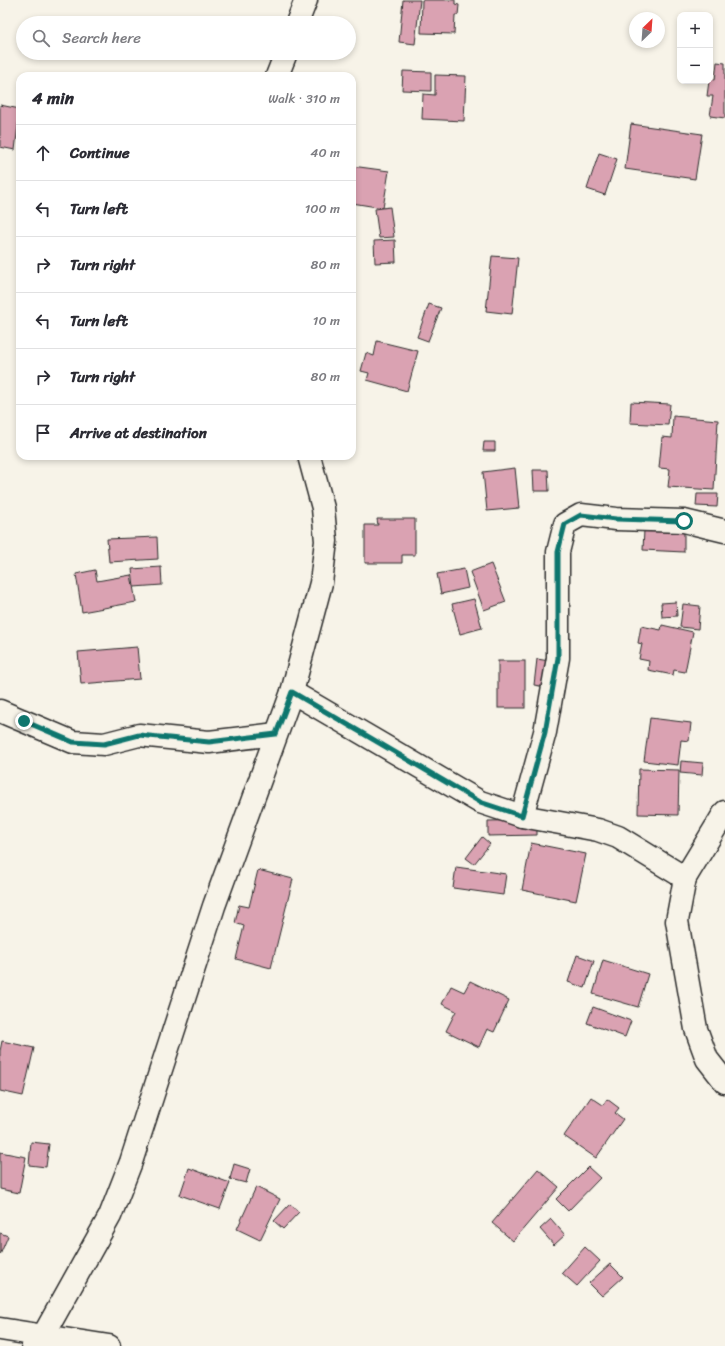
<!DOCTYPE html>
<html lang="en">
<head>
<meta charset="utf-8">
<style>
  :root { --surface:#fff; --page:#f7f7f7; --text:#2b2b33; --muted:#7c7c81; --line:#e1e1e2 }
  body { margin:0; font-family:Sriracha,sans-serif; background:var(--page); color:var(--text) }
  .controls { position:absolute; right:12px; top:12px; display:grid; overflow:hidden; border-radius:8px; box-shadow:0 2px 6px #0003 }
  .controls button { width:36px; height:36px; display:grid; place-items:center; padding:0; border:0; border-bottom:1px solid var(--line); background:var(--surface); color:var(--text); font:20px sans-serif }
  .compass { position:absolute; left:629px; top:12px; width:36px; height:36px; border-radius:50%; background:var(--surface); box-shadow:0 2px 6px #0003; rotate:25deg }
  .stop { position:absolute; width:12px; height:12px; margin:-9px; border:3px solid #0f766e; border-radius:50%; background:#fff }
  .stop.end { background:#0f766e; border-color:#fff; box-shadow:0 1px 4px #0008 }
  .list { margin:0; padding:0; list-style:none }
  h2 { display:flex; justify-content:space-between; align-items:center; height:52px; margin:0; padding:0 16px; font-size:17px }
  h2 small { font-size:13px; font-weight:400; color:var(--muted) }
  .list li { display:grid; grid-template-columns:26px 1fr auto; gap:12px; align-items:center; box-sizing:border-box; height:56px; padding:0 16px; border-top:1px solid var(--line) }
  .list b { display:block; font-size:15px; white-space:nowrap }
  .list em { font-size:13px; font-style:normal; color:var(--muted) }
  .icon { flex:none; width:22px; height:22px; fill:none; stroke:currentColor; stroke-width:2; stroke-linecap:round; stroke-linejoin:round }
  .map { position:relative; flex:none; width:725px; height:1346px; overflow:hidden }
  .search { position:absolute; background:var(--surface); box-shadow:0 2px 6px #0003; left:16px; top:16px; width:340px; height:44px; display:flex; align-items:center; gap:10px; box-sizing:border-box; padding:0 14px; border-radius:22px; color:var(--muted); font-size:15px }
  .panel { position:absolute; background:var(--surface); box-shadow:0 2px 6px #0003; left:16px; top:72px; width:340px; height:388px; border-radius:12px }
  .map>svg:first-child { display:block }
  .building { fill:#daa2b2; stroke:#2b2b2b }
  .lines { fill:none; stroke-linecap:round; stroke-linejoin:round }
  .street-casing { stroke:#2b2b2b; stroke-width:25 }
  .street { stroke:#f7f3e8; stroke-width:22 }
  .route { stroke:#0f766e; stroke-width:5 }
</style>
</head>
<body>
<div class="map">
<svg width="725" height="1346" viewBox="0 0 725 1346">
  <rect width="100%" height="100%" fill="#f7f3e8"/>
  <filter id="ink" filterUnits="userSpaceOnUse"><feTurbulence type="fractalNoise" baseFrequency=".025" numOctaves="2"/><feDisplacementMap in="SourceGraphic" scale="8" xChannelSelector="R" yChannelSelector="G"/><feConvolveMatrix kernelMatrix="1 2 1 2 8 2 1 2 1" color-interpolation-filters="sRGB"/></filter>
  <g filter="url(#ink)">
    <g class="building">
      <path d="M403,0H420L415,44L399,42Z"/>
      <path d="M422,0H455V4L459,5L458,15H455L454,34L421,33Z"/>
      <path d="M717,62L725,63V118L710,116L713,96H707L709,81L710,79L715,80Z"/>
      <path d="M403,71L431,72V91L402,90Z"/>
      <path d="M435,75L466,76L464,121L422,119L423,94L435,95Z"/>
      <path d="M0,105L20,109L15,150L0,147Z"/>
      <path d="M631,124L702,134L695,179L625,169Z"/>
      <path d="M599,153L617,159L605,195L587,189Z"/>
      <path d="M352,166L389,171L383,208L352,203Z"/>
      <path d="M390,207L394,237L379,238L375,209Z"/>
      <path d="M395,240L396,262L375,263L374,241Z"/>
      <path d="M492,256L518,258L512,314L486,311Z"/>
      <path d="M429,304L441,308L428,341L417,337Z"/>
      <path d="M377,341L418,351L407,391L367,380L369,373L361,371L366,353L374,356Z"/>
      <path d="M631,402L670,404L668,425L630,423Z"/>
      <path d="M673,416L718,420L714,490L668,487L670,469L659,468L662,437L672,438Z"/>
      <path d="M484,442H495V451H483Z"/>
      <path d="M515,468L519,508L487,511L483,472Z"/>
      <path d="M533,470H548L549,491H534Z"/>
      <path d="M697,494H718L717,507L696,506Z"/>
      <path d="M377,519H415V555H402V563H365V525H378Z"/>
      <path d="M644,530L684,531V552L643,550Z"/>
      <path d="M157,537L158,559L109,562L107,539Z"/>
      <path d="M491,564L506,602L484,610L470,572Z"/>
      <path d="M161,567L162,585L134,587L132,569Z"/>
      <path d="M464,569L468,588L441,594L437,574Z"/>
      <path d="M95,570L97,581L131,575L136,602L82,612L76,574Z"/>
      <path d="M474,599L482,628L460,634L452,604Z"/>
      <path d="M676,602L677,616L662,617L661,603Z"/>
      <path d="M683,604L700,606L698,629L680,627Z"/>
      <path d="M662,625L693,632L685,672L674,670L673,675L648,670L649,661L639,659L642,644L638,643L641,626L661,630Z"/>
      <path d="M137,647L140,679L81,684L78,652Z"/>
      <path d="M537,659L555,662L551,688L534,685Z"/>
      <rect x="498" y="661" width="27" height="47"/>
      <path d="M650,718L691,723L689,741L681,740L678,765L644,761Z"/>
      <path d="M681,761L703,763L702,775L680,773Z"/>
      <path d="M639,769L679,770L678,815L638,814Z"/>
      <path d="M537,820V835L488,836V821Z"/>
      <path d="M482,837L490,844L474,864L466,858Z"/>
      <path d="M531,843L586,854L576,901L522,890Z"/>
      <path d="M456,867L506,874L503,895L453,888Z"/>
      <path d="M258,870L293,879L271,968L236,959L244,926L235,923L239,905L249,907Z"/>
      <path d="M577,955L594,961L585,988L568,982Z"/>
      <path d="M603,960L648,974L638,1007L593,994Z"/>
      <path d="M470,981L509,1000L494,1032L487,1029L479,1047L446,1031L456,1011L442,1004L451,986L464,992Z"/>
      <path d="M593,1007L631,1021L625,1037L587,1023Z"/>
      <path d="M2,1041L34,1048L23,1096L0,1091V1051Z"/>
      <path d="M591,1097L603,1105L607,1099L619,1108L615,1113L623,1119L596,1158L564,1136Z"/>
      <path d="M31,1142L49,1144L46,1167L29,1165Z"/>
      <path d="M0,1152L26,1157L19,1193L0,1189Z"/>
      <path d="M234,1164L250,1169L246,1183L230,1179Z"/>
      <path d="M588,1167L600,1178L568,1211L556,1199Z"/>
      <path d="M189,1168L230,1183L220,1209L180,1195Z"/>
      <path d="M538,1169L559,1187L513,1241L492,1223Z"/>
      <path d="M256,1187L280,1199L260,1240L237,1229Z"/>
      <path d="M290,1204L299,1212L283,1229L274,1221Z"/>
      <path d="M551,1219L565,1235L554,1245L540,1229Z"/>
      <path d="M0,1233L8,1236L0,1255Z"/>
      <path d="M585,1247L600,1261L577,1286L562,1273Z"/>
      <path d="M610,1264L623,1277L602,1296L589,1283Z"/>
    </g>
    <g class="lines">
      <defs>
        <g id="street">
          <path d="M297,23L306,0"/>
          <path d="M277,76L286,53"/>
          <path d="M292,692L480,802L522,816L598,830L618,837L685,878"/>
          <path d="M0,711L73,742L104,744L139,735L209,742L276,734"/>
          <path d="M725,812L685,878L677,921L696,1029L707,1059L725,1082"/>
          <path d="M522,816L545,732L558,658V552L565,524L581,515L616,519L684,521L725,531"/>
          <path d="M0,1329L109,1346"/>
          <path d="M33,1346L43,1336L110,1216L131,1162L214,906L292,692L321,583L326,541L323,508L309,456"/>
        </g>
      </defs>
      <use href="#street" class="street-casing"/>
      <use href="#street" class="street"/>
    </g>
  </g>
  <g class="lines" filter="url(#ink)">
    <path class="route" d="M24,721L73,742L104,744L139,735L209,742L276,734L292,692L480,802L522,816L545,732L558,658V552L565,524L581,515L616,519L684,521"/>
  </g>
</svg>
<div class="controls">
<button>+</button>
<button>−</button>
</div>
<svg class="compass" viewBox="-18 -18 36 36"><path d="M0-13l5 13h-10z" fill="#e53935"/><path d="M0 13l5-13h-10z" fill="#7c7c81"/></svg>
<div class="stop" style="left:684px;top:521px"></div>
<div class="stop end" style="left:24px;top:721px"></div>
<div class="search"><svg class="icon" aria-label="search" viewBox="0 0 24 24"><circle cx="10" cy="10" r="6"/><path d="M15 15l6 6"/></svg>Search here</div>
<section class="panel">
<h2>4 min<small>Walk · 310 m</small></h2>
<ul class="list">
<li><svg class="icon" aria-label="ahead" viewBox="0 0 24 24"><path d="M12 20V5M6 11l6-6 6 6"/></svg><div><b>Continue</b></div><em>40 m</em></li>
<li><svg class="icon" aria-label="left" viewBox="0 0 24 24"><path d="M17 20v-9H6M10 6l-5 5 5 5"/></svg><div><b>Turn left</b></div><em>100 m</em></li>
<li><svg class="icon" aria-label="right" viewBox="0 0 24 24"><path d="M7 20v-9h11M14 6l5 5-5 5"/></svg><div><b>Turn right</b></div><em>80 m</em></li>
<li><svg class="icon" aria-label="left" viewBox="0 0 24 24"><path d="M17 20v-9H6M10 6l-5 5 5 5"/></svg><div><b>Turn left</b></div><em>10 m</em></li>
<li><svg class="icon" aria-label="right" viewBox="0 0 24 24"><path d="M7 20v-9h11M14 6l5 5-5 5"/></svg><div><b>Turn right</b></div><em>80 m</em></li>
<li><svg class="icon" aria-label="arrive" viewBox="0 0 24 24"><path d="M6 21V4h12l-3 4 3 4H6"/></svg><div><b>Arrive at destination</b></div></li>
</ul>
</section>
</div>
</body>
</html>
